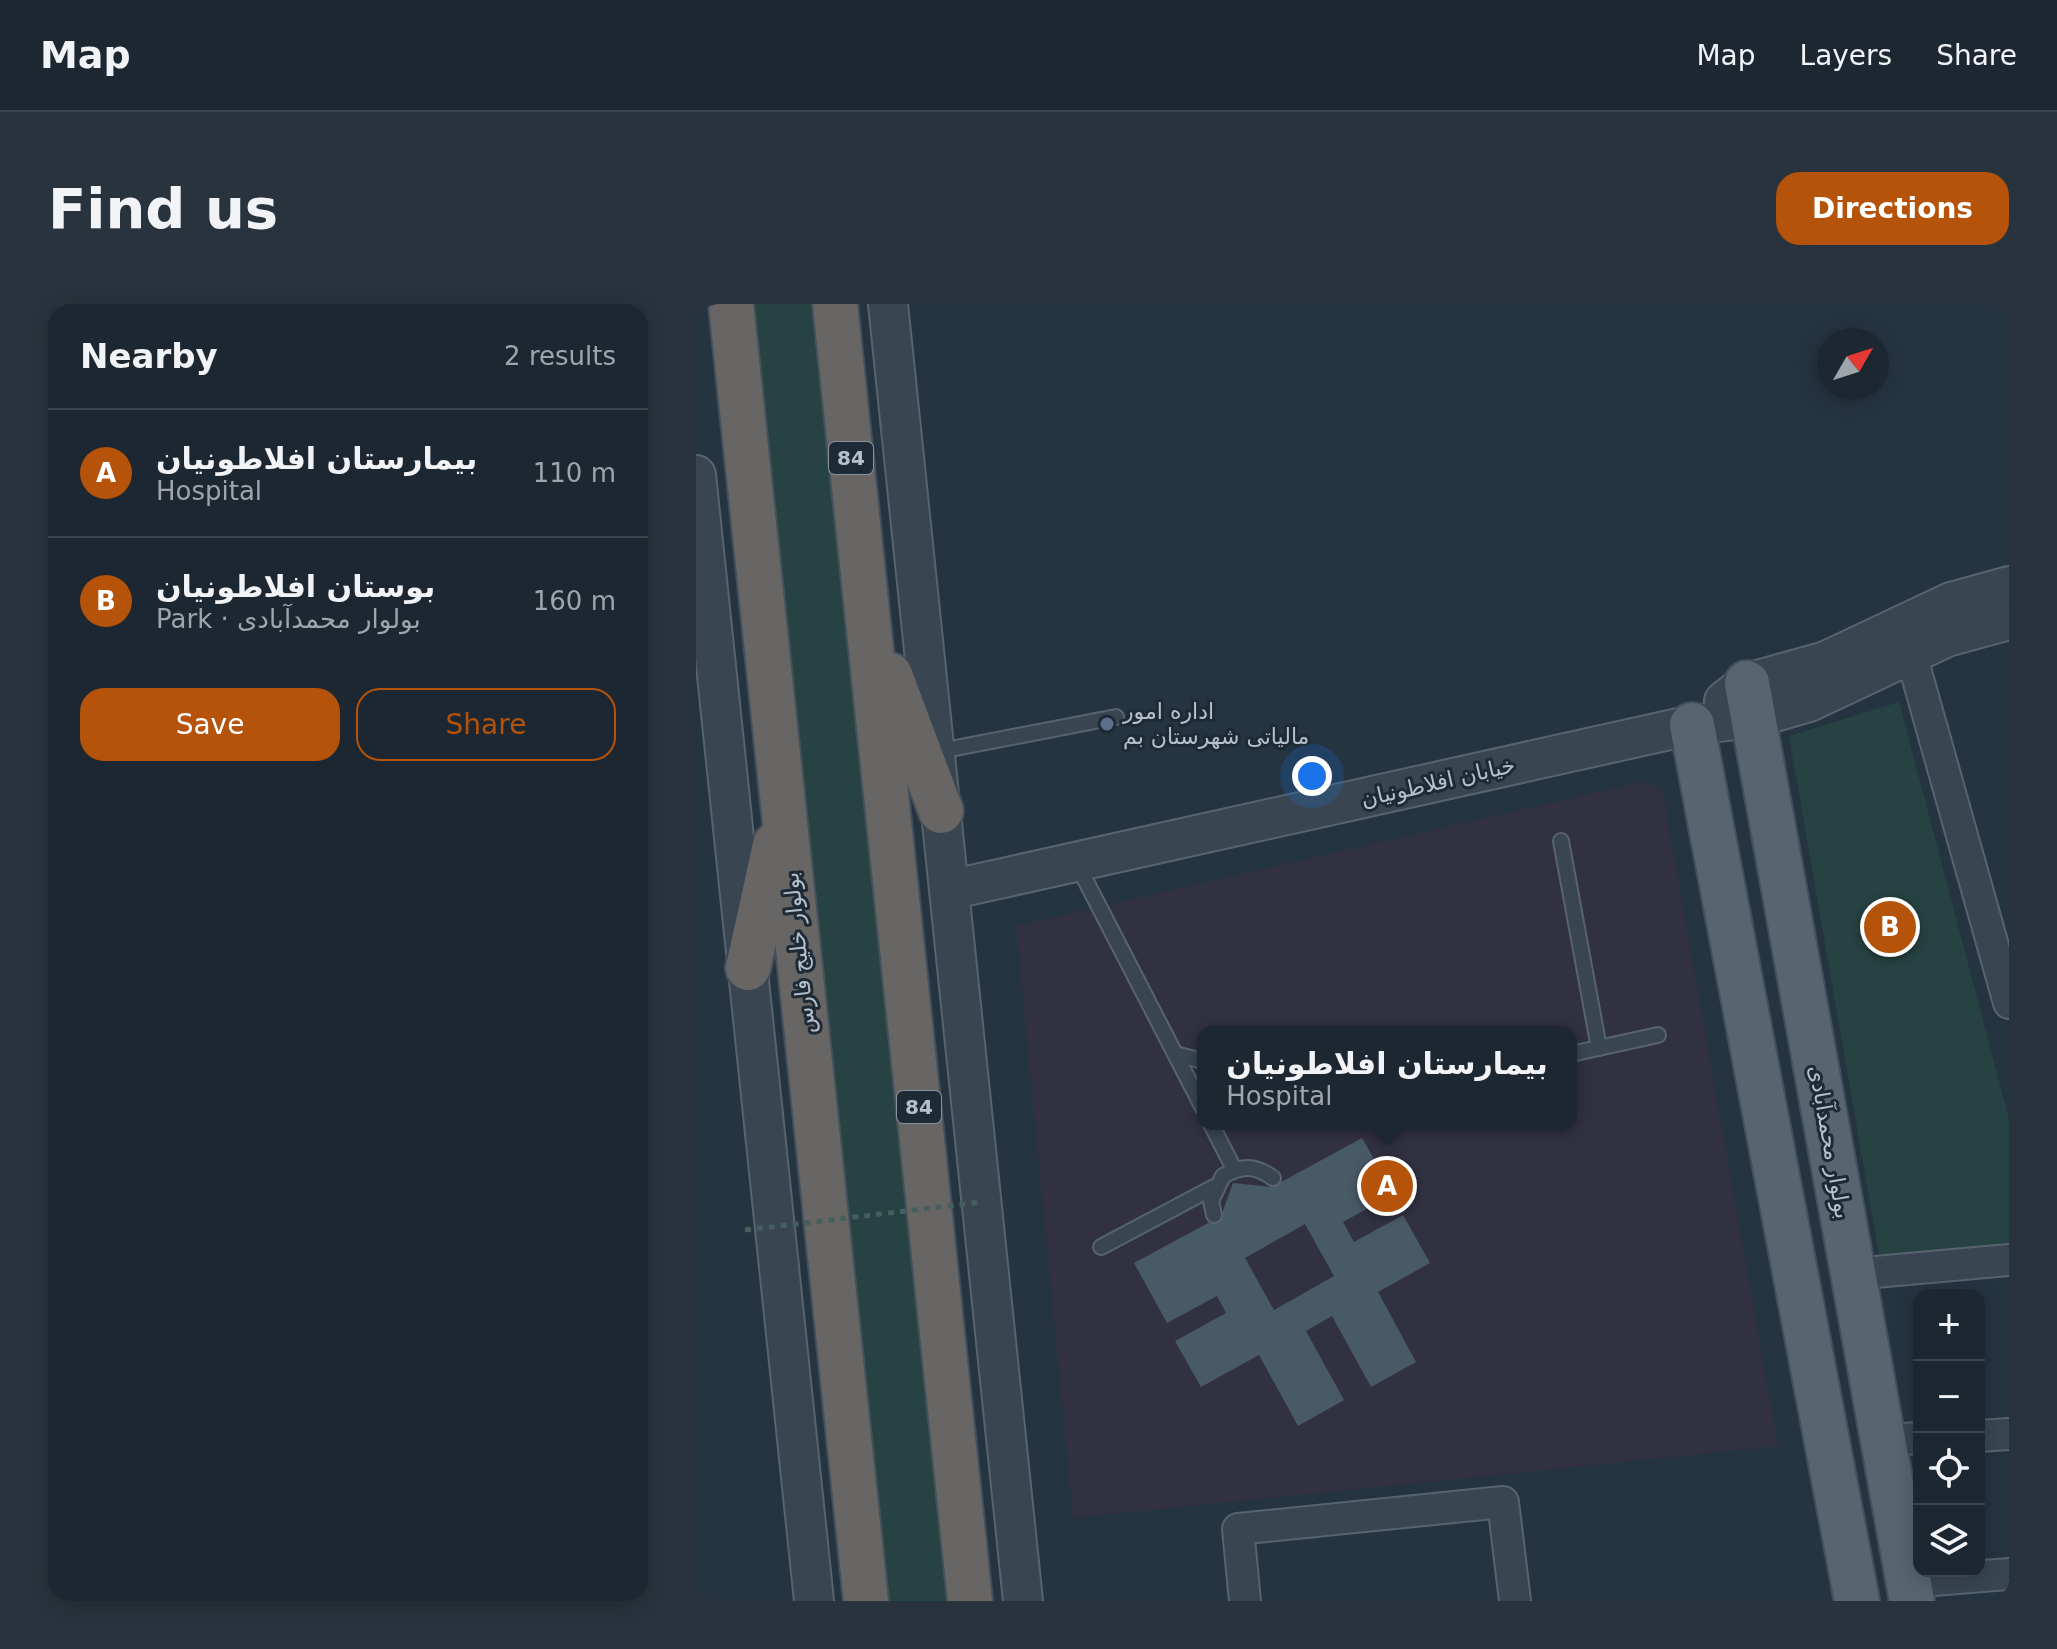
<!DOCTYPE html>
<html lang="en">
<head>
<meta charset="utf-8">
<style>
  :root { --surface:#1c2731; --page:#29333d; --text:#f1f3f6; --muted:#a0a5ab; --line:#3a444d; --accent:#b45309 }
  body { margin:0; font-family:"DejaVu Sans","Noto Sans Arabic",sans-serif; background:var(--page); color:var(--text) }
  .controls { position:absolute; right:24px; bottom:24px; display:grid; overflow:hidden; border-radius:16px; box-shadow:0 4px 20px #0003 }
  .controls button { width:72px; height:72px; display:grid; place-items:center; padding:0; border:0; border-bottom:2px solid var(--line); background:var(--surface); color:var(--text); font:40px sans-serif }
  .compass { position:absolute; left:1121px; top:24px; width:72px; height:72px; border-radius:50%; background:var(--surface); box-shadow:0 4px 20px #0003; rotate:51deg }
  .you { position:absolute; left:616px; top:472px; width:28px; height:28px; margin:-20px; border:6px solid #fff; border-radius:50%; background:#1a73e8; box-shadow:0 0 0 12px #1a73e833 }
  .badge { display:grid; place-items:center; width:52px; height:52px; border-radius:50%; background:var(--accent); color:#fff; font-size:26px; font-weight:700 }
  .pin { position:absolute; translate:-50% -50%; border:4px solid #fff; box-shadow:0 2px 8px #0006 }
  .popup { position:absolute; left:501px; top:722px; width:380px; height:104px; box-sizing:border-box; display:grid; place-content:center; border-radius:16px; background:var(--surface); filter:drop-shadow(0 2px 6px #0005); font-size:26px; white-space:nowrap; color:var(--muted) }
  .popup b { font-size:30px; color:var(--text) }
  .popup::after { content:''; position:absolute; left:50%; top:100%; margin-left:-16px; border:16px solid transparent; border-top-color:var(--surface) }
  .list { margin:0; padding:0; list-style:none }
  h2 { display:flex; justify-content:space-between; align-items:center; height:104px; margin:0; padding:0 32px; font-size:34px }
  h2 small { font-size:26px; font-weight:400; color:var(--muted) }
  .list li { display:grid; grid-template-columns:52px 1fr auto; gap:24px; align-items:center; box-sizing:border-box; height:128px; padding:0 32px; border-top:2px solid var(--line) }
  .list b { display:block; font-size:30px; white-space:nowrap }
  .list p { margin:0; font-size:26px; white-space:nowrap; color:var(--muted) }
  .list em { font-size:26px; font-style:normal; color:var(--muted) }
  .actions { display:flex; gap:16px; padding:24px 32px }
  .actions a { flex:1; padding:18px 0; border:2px solid var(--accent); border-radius:24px; text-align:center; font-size:28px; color:var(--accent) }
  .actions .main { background:var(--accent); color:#fff }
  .icon { flex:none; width:44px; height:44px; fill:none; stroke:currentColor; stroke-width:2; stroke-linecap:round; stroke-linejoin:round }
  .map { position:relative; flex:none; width:1313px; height:1297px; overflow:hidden; border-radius:24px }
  header { display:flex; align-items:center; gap:48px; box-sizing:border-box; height:112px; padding:0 40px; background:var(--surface); border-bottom:2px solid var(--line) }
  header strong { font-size:38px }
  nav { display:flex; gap:44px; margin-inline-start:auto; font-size:28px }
  .intro { display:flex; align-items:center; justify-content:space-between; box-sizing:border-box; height:192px; padding:0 48px }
  h1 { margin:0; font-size:56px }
  .button { padding:20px 36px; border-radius:24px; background:var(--accent); color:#fff; font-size:28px; font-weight:700 }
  main { display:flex; gap:48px; padding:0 48px }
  aside { flex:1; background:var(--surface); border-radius:24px; box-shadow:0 4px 20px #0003 }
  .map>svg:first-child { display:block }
  .medical { fill:#323141; fill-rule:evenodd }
  .green { fill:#274242 }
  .building { fill:#495a67; fill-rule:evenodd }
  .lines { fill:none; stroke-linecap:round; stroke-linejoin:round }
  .service-casing { stroke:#57636e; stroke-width:18 }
  .minor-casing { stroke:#57636e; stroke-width:34 }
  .tertiary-casing { stroke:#57636e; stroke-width:42 }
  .primary-casing { stroke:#434f5a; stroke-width:48 }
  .trunk-casing { stroke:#44505b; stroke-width:48 }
  .service { stroke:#394651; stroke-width:14 }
  .minor { stroke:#394651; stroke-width:30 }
  .tertiary { stroke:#394651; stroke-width:38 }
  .primary { stroke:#576571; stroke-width:44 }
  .trunk { stroke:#676664; stroke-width:44 }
  .path-bridge { stroke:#455e5e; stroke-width:5; stroke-dasharray:6 6; stroke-linecap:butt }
  .service-dot { fill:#5c6f8a; stroke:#1e2b36; stroke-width:3 }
  .labels { text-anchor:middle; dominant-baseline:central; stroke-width:6; stroke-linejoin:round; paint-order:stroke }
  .shield { fill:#1e2b36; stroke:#88939e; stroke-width:2 }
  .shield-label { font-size:20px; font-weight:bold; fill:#b6c0cb }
  .poi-label { font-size:22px; fill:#b6c0cb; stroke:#1e2b36; text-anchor:start }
  .street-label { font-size:22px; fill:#b6c0cb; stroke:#1e2b36 }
</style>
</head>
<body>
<header>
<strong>Map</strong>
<nav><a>Map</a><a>Layers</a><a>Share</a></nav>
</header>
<div class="intro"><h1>Find us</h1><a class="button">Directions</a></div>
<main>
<aside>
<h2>Nearby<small>2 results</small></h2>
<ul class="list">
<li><span class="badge">A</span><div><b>بیمارستان افلاطونیان</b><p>Hospital</p></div><em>110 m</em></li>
<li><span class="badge">B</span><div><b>بوستان افلاطونیان</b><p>Park · بولوار محمدآبادی</p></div><em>160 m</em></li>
</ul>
<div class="actions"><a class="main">Save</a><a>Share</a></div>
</aside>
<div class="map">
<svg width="1313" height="1297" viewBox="0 0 1313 1297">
  <rect width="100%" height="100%" fill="#253441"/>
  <path class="medical" d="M946,478L966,484L1082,1142L377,1214L320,622ZM507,728H875V820H507Z"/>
  <g class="green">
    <path d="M58,0H116L252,1297H193Z"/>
    <path d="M1203,398L1313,815V940L1183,951L1093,432Z"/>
  </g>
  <path class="building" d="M666,834L698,890L647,918L658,938L707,911L734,959L682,988L720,1058L675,1083L636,1012L610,1027L648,1096L602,1122L563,1051L505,1083L479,1037L530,1009L521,992L471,1019L438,959L525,912L537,879L576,883ZM609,920L638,972L578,1006L549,954Z"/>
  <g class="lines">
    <defs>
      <g id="service">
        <path d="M239,448L420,413"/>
        <path d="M865,537L903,744"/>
        <path d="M380,558L507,804"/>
        <path d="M479,750L507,757"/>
        <path d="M875,750L962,731"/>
        <path d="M515,820L538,865"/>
        <path d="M518,911L515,897L527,872C546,861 559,861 577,874"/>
        <path d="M405,943L518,883"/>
      </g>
      <g id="minor">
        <path d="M1215,350L1313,699"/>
        <path d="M1157,970L1313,956"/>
        <path d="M1283,1132L1313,1130"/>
        <path d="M1187,1136L1223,1134"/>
        <path d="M1213,1278L1313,1270"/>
        <path d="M549,1297L542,1225L807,1198L819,1297"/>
      </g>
      <g id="tertiary">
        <path d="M192,0L327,1297"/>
        <path d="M0,171L118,1297"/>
        <path d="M1028,397L1051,379L1130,357L1255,298L1313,282"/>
        <path d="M253,586L996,421L1058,414L1113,398L1251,333L1313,316"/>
      </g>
      <g id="primary">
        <path d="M1051,379L1216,1297"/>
        <path d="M996,421L1161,1297"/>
      </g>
      <g id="trunk">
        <path d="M35,0L170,1297"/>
        <path d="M139,0L274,1297"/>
        <path d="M194,371L245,507"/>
        <path d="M52,664L79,541"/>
      </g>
    </defs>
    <use href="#service" class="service-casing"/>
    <use href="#minor" class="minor-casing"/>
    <use href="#tertiary" class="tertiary-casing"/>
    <use href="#primary" class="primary-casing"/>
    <use href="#trunk" class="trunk-casing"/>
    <use href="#service" class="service"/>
    <use href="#minor" class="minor"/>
    <use href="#tertiary" class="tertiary"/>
    <use href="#primary" class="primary"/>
    <use href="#trunk" class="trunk"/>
    <path class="path-bridge" d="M49,926L286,898"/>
  </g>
  <circle class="service-dot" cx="411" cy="420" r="8"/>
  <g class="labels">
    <g class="shield">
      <rect x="133" y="138" width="44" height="32" rx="6"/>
      <rect x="201" y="787" width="44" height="32" rx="6"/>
    </g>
    <g class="shield-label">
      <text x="155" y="154">84</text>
      <text x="223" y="803">84</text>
    </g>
    <g class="poi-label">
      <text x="427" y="407">اداره امور<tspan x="427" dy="25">مالیاتی شهرستان بم</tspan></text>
    </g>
    <g class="street-label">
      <text transform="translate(742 478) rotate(-13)">خیابان افلاطونیان</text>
      <text transform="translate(103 649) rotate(-96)">بولوار خلیج فارس</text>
      <text transform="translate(1134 838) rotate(80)">بولوار محمدآبادی</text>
    </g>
  </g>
</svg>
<div class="controls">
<button>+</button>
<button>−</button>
<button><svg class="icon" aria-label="locate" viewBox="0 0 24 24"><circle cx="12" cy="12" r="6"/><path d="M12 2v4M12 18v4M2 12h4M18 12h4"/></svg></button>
<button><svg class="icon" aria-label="layers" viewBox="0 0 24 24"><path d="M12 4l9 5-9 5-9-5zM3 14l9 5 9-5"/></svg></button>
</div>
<svg class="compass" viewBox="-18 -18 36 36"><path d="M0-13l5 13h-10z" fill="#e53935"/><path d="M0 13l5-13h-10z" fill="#a0a5ab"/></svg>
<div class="you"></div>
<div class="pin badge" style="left:691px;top:882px">A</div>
<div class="popup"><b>بیمارستان افلاطونیان</b>Hospital</div>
<div class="pin badge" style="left:1194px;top:623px">B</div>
</div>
</main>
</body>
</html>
